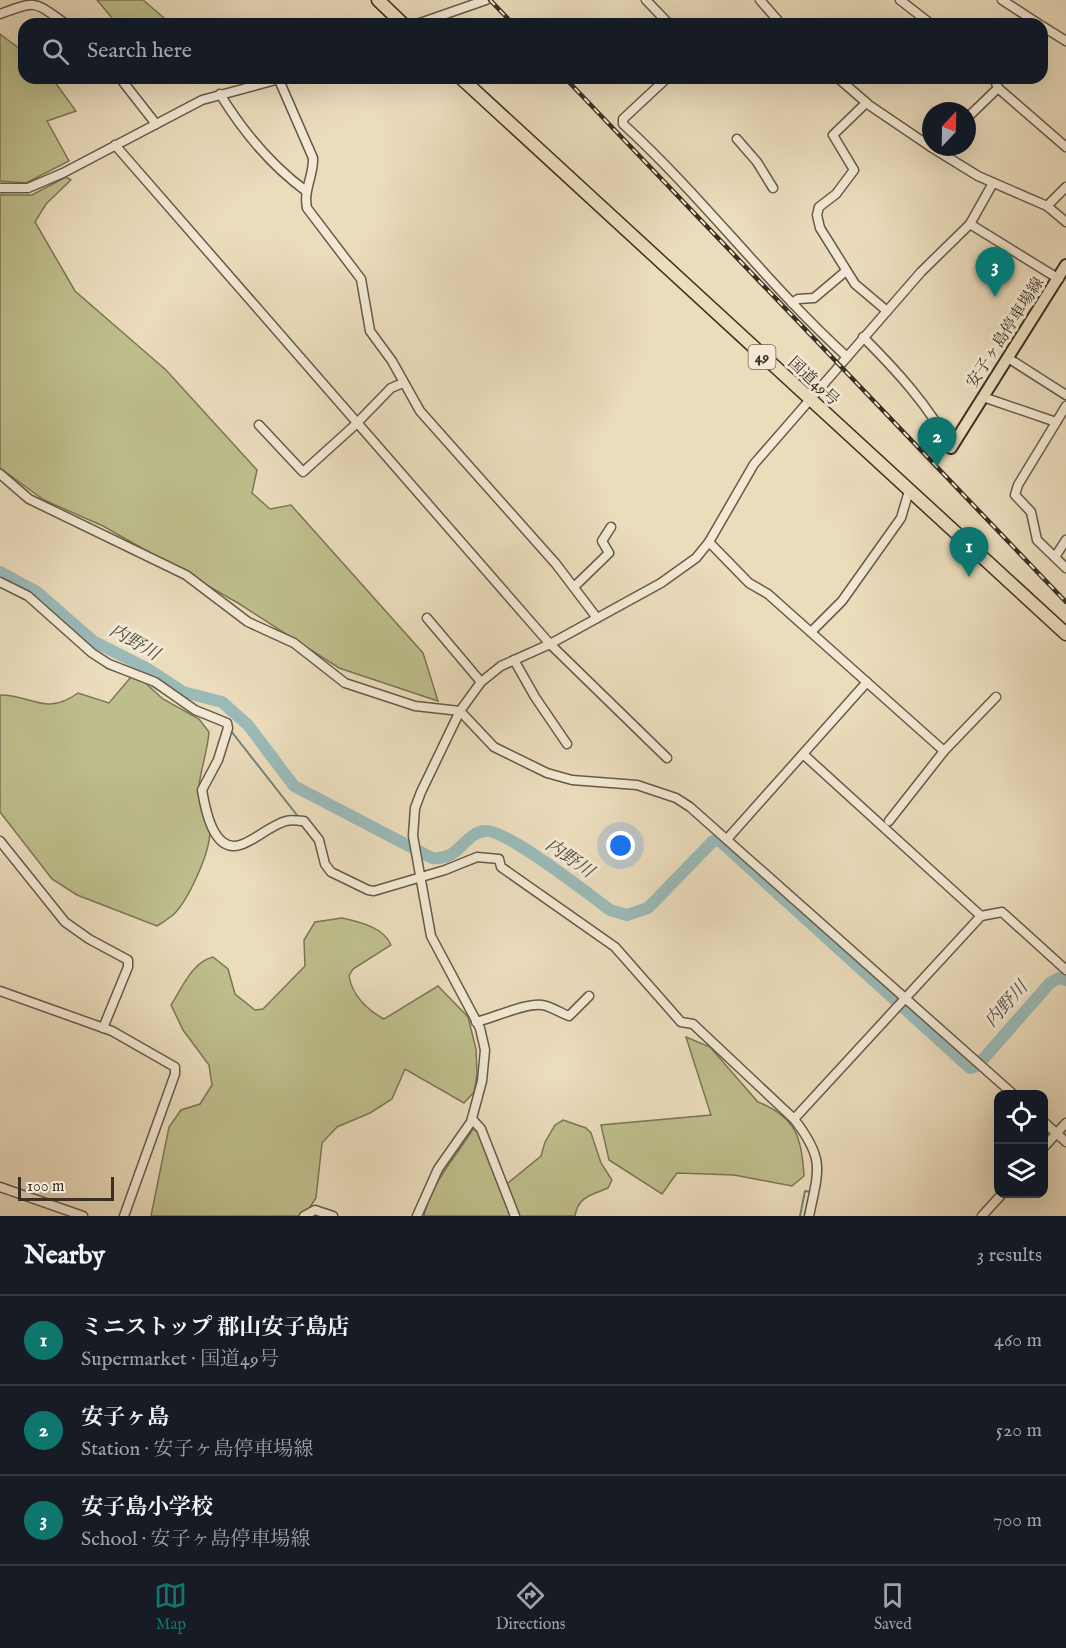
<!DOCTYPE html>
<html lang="en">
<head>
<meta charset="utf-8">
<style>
  :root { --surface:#171b24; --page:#20242c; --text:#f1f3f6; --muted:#9ea1a6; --line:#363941; --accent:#0f766e }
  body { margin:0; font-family:"IM FELL English","Noto Serif JP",serif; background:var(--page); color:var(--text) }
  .controls { position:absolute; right:18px; bottom:18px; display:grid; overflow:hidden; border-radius:12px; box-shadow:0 6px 24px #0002 }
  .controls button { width:54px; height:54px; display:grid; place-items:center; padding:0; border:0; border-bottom:2px solid var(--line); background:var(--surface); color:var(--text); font:30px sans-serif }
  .compass { position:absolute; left:922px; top:102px; width:54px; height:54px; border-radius:50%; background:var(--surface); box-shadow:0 6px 24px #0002; rotate:22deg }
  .scale { position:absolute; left:18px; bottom:15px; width:96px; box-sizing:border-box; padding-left:6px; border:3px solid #3a2f22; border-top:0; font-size:16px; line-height:21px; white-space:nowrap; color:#3a2f22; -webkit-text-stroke:4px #f2e8d3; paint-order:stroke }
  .you { position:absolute; left:621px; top:846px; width:21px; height:21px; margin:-15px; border:4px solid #fff; border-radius:50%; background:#1a73e8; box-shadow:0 0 0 9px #1a73e833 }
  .badge { display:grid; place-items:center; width:39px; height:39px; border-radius:50%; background:var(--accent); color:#fff; font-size:20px; font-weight:700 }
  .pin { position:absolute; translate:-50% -50px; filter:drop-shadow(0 2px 3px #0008) }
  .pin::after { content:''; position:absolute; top:32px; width:21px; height:18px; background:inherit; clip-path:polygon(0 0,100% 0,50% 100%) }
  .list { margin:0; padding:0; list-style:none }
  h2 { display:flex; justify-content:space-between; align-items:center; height:78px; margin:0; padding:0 24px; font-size:26px }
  h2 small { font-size:20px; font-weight:400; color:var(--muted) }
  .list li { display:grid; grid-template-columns:39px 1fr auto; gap:18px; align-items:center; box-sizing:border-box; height:90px; padding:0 24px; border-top:2px solid var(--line) }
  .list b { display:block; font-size:22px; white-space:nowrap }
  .list p { margin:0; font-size:20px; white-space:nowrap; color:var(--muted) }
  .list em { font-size:20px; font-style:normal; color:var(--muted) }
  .icon { flex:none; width:33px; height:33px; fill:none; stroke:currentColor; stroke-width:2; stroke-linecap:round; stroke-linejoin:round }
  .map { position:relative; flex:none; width:1066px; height:1216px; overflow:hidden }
  .search { position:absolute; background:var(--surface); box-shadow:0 6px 24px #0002; left:18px; right:18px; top:18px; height:66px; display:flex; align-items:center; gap:15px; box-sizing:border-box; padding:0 21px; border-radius:18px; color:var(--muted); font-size:22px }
  .sheet { height:348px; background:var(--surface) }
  nav { display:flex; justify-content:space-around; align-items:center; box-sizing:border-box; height:84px; border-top:2px solid var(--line); background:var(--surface); font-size:16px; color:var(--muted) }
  nav a { display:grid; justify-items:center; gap:3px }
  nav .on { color:var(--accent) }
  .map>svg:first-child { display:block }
  .green { fill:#bebe8c; stroke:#7c7657; stroke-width:1.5 }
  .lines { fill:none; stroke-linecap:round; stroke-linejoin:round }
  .stream { stroke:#74827c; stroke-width:2 }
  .river { stroke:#9abab8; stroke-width:12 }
  .minor-casing { stroke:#665a48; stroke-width:11 }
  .major-casing { stroke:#3a2f22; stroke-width:14 }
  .highway-casing { stroke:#3a2f22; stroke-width:15 }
  .minor { stroke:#f2e8d3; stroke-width:8 }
  .major { stroke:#ebdcbc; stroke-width:10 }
  .highway { stroke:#ebdcbc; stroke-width:12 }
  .rail-casing { stroke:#3a2f22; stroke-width:4.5 }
  .rail { stroke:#f2e8d3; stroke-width:2; stroke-dasharray:7; stroke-linecap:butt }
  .labels { text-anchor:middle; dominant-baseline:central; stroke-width:6; stroke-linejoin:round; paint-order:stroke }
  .shield { fill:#f2e8d3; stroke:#716657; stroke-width:1.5 }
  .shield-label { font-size:15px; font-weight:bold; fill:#3a2f22 }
  .street-label { font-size:16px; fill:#3a2f22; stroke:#f2e8d3 }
  .water-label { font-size:18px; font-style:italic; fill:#4d4b40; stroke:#f2e8d3 }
</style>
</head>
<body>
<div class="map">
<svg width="1066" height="1216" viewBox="0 0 1066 1216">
  <rect width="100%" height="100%" fill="#ebdcbc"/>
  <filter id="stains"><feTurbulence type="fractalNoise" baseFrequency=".00333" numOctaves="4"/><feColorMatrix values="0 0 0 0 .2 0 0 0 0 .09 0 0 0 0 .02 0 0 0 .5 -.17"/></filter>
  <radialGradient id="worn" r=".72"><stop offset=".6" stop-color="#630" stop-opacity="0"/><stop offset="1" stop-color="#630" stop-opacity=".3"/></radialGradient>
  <g class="green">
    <path d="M97,0H143L171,24H117Z"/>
    <path d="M0,34L24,52V78H52L76,111L47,121L69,161L26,183L0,181Z"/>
    <path d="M66,177L71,180L46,204L35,222L75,291L166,370L257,470L252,493L270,509L291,505L423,653L438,701L339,668L238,603L103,526L44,500L0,468V195H32Z"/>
    <path d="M131,677L142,680L163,699L199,719L209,732C208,750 200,771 199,787C199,802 210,816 210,831C210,853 188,901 173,915C168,919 162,923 157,926L77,895L52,879L0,812V695C30,694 45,717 78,693L109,703Z"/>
    <path d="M342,918C359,922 384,927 391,945L353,969L349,976C352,995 367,1010 384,1019L438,986L468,1017L476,1049L477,1074L474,1092L464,1103L405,1069L392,1099L370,1113L337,1127L322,1143L316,1198L304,1216H151L169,1127L181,1110L200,1104L212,1085L209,1065L183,1030L171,1005C182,988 192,962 213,957L228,969L235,994L255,1010L263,1009L305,966L304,940L315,922Z"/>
    <path d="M686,1037L710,1047L758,1102C796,1117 802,1138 804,1176L792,1186L734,1175L677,1173L662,1194L609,1160L601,1125L711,1115Z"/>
    <path d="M563,1120L586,1128L591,1133L601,1163L612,1180L608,1188C592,1195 578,1196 575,1216H424C431,1183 455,1158 473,1129L477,1131L503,1181L508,1183L541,1156L545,1142L555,1125Z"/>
  </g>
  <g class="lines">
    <g class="stream">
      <path d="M92,657L107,668L121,673"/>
      <path d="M151,685L166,695"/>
      <path d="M231,731L300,819"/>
      <path d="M503,863L518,874"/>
      <path d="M449,872L480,861"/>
      <path d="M330,876L362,891"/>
      <path d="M544,892L611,939"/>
      <path d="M691,1028L726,1061"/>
      <path d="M800,1216L805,1191L811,1192"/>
    </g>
    <path class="river" d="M0,572L37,592L93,641L148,669L183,692L222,702L248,725L294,786L432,858C460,861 463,834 484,831C506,828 588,894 610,910L627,915L648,908L713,841H720L970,1068L977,1066L1050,983L1059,978L1066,980"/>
    <defs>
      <g id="minor">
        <path d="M646,0L669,24"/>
        <path d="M760,0L781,24"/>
        <path d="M900,0L931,24"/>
        <path d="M1002,0L1039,24"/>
        <path d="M0,14C38,0 33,1 66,24"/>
        <path d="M417,24L486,0"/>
        <path d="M1042,26L1066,41"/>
        <path d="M120,78L156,124"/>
        <path d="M667,78L623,119V124C703,197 767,284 847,357"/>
        <path d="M838,78L869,105L931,147"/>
        <path d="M994,78L998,88L1066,147"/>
        <path d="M279,80L313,158C314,175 303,190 307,208L361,279L370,331L392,361L420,411L556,564L597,618"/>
        <path d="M220,94C242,130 272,166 306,191"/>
        <path d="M866,103L833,135L854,170L836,194L819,207L817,215L820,228L855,284L887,311"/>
        <path d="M967,118L998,88"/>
        <path d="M737,139L757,162L773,188"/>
        <path d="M115,145L550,644L667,758"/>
        <path d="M931,147L978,176L1047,206L1066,222"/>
        <path d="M0,188H28L63,173L202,100L283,78"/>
        <path d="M1047,206L1066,187"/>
        <path d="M970,224L1059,279"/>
        <path d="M792,303L798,299L814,298L846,271"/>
        <path d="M863,337C896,370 930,407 951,448"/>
        <path d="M1008,358L1066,395"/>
        <path d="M983,397L1056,422"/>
        <path d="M1066,406L1018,485L1015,495L1031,512L1037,540L1066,568"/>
        <path d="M259,425L303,472L355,425L391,388L403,383"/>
        <path d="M0,474L29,499L186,575L248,622L294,643L345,683L415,706L460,711L494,747L547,773L572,780L637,785L676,798L690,807L1013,1094"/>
        <path d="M709,542L749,583L768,594L944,751"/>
        <path d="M1055,557L1066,540"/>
        <path d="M0,582L28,596L92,653L109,664L155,682L195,710L227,723L228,728L218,760L202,790C205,808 213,853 240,845C256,840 269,826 286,821C292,819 297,821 304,821L319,840L325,864L331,872L368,890L374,891L445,870L477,857L499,859L501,867L615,947L681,1022L693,1024L794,1119C825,1159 819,1169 809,1216"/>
        <path d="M574,587L609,553L602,541L611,527"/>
        <path d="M427,618L481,682"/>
        <path d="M811,632L842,601L901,518L909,491"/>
        <path d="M514,660L535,697L567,744"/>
        <path d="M803,754L981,916"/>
        <path d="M889,821L944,751L996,697"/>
        <path d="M728,838L867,682"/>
        <path d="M0,841L65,922L89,939L128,960V967L103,1028"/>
        <path d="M0,991L112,1031L175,1067V1074L124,1216"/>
        <path d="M476,1022C494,1018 527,1002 542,1005C551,1006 560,1013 569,1016L589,996"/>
        <path d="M472,1119L481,1129L515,1216"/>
        <path d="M794,1119L981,916L1002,912L1066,970"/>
        <path d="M1044,1122L1066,1142"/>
        <path d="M1044,1147L1066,1123"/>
        <path d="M0,1187L83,1216"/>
        <path d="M304,1216L315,1210L333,1216"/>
        <path d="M417,1216L438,1169L471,1122L482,1081L485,1050L480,1028L431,936L413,836L415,808L421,792L460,711L481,682L501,666L550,644L661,583L696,558L709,542L754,464L921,272L970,224L993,183"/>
        <path d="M982,1216L1002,1194"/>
      </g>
      <path id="major" d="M951,448L1066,265"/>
      <g id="highway">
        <path d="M378,0L403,24"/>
        <path d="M461,78L1066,634"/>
      </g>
    </defs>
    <use href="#minor" class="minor-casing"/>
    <use href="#major" class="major-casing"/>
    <use href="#highway" class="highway-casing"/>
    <use href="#minor" class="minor"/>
    <use href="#major" class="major"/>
    <use href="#highway" class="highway"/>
    <defs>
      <g id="rail">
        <path d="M490,0L513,24"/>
        <path d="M565,78L1066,602"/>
      </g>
    </defs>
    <use href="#rail" class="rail-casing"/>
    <use href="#rail" class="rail"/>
  </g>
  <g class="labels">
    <rect class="shield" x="748.5" y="345" width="27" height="24" rx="4.5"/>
    <g class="shield-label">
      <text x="762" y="357">49</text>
    </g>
    <g class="street-label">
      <text transform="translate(1006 333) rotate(-57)">安子ヶ島停車場線</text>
      <text transform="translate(813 382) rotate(43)">国道49号</text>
    </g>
    <g class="water-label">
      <text transform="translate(134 643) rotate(30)">内野川</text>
      <text transform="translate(569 859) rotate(35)">内野川</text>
      <text transform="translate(1007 1005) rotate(-48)">内野川</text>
    </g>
  </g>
  <rect width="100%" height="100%" filter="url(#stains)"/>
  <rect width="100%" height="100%" fill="url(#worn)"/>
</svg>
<div class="controls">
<button><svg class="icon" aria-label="locate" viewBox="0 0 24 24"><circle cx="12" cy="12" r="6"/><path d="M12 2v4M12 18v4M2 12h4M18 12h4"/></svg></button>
<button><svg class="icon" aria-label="layers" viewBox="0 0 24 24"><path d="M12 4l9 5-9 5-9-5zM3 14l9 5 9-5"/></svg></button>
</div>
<svg class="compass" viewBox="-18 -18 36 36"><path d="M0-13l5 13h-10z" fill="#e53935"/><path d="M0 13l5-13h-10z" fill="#9ea1a6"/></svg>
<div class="scale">100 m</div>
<div class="you"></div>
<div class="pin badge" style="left:969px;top:577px">1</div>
<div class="pin badge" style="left:937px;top:467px">2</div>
<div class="pin badge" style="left:995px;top:297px">3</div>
<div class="search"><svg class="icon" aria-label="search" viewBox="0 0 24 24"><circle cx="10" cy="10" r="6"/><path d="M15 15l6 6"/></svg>Search here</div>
</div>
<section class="sheet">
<h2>Nearby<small>3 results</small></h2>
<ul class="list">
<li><span class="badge">1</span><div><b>ミニストップ 郡山安子島店</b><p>Supermarket · 国道49号</p></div><em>460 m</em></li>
<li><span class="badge">2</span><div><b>安子ヶ島</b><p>Station · 安子ヶ島停車場線</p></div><em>520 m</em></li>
<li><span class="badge">3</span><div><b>安子島小学校</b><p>School · 安子ヶ島停車場線</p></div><em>700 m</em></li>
</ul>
</section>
<nav>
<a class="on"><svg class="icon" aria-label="map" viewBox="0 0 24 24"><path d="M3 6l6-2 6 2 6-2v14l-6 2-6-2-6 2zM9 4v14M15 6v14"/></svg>Map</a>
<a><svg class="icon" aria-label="directions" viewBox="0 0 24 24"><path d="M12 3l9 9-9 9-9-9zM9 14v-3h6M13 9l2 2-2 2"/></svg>Directions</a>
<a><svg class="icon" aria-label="saved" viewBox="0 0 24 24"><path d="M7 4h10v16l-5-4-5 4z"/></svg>Saved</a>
</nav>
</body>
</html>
